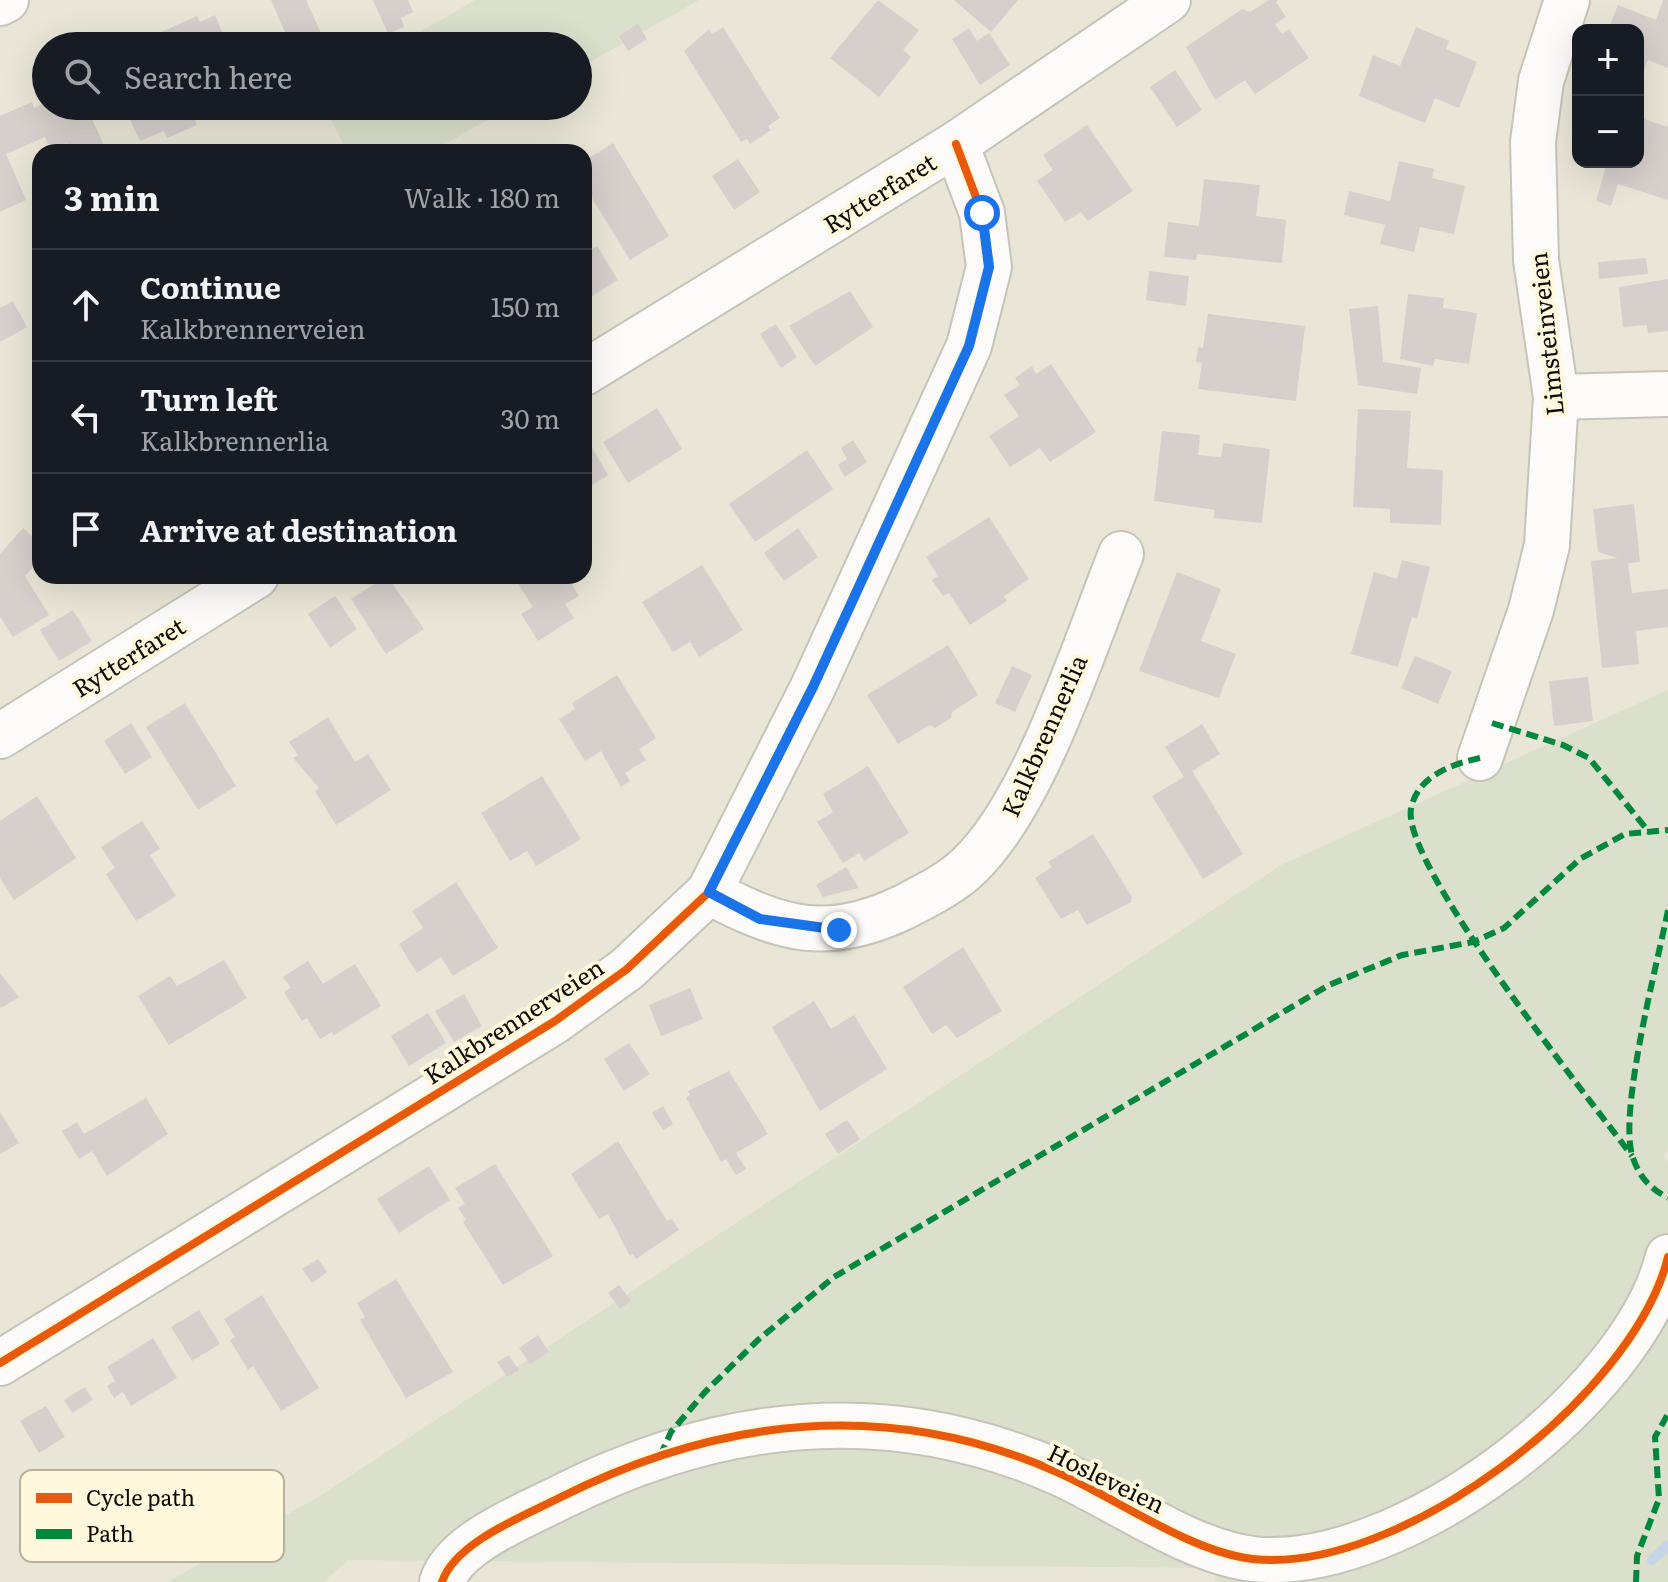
<!DOCTYPE html>
<html lang="en">
<head>
<meta charset="utf-8">
<style>
  :root { --surface:#171b24; --page:#20242c; --text:#f1f3f6; --muted:#9ea1a6; --line:#363941 }
  body { margin:0; font-family:Literata,serif; background:var(--page); color:var(--text) }
  .controls { position:absolute; right:24px; top:24px; display:grid; overflow:hidden; border-radius:16px; box-shadow:0 8px 32px #0002 }
  .controls button { width:72px; height:72px; display:grid; place-items:center; padding:0; border:0; border-bottom:2px solid var(--line); background:var(--surface); color:var(--text); font:40px sans-serif }
  .stop { position:absolute; width:24px; height:24px; margin:-18px; border:6px solid #1a73e8; border-radius:50%; background:#fff }
  .stop.end { background:#1a73e8; border-color:#fff; box-shadow:0 2px 8px #0008 }
  .list { margin:0; padding:0; list-style:none }
  h2 { display:flex; justify-content:space-between; align-items:center; height:104px; margin:0; padding:0 32px; font-size:34px }
  h2 small { font-size:26px; font-weight:400; color:var(--muted) }
  .list li { display:grid; grid-template-columns:52px 1fr auto; gap:24px; align-items:center; box-sizing:border-box; height:112px; padding:0 32px; border-top:2px solid var(--line) }
  .list b { display:block; font-size:30px; white-space:nowrap }
  .list p { margin:0; font-size:26px; white-space:nowrap; color:var(--muted) }
  .list em { font-size:26px; font-style:normal; color:var(--muted) }
  .icon { flex:none; width:44px; height:44px; fill:none; stroke:currentColor; stroke-width:2; stroke-linecap:round; stroke-linejoin:round }
  .map { position:relative; flex:none; width:1668px; height:1582px; overflow:hidden }
  .search { position:absolute; background:var(--surface); box-shadow:0 8px 32px #0002; left:32px; top:32px; width:560px; height:88px; display:flex; align-items:center; gap:20px; box-sizing:border-box; padding:0 28px; border-radius:44px; color:var(--muted); font-size:30px }
  .panel { position:absolute; background:var(--surface); box-shadow:0 8px 32px #0002; left:32px; top:144px; width:560px; height:440px; border-radius:24px }
  .map>svg:first-child { display:block }
  .green { fill:#dae0cb }
  .lines { fill:none; stroke-linecap:round; stroke-linejoin:round }
  .stream { stroke:#c8d5e8; stroke-width:10 }
  .building { fill:#d6cfcc }
  .minor-casing { stroke:#c6c4b8; stroke-width:48 }
  .minor { stroke:#fcfbf9; stroke-width:44 }
  .quiet { stroke:#00873e; stroke-width:6; stroke-dasharray:12 6; stroke-linecap:butt }
  .cycleway-casing { stroke:#fff8dc; stroke-width:13 }
  .cycleway { stroke:#e8590c; stroke-width:8 }
  .route { stroke:#1a73e8; stroke-width:10 }
  .labels { text-anchor:middle; dominant-baseline:central; stroke-width:8; stroke-linejoin:round; paint-order:stroke }
  .street-label { font-size:24px; fill:#0e0c04; stroke:#fff8dc }
  .key { fill:#fff8dc; stroke:#b7b19b; stroke-width:2 }
  .key-label { font-size:22px; fill:#0e0c04 }
</style>
</head>
<body>
<div class="map">
<svg width="1668" height="1582" viewBox="0 0 1668 1582">
  <rect width="100%" height="100%" fill="#eae6d7"/>
  <g class="green">
    <path d="M475,0H699L578,69V46H396Z"/>
    <path d="M323,106H512L431,152H348Z"/>
    <path d="M1668,690V1149L1664,1156L1668,1161V1582H1216L1213,1568L348,1560L324,1582H168L320,1496L1281,865Z"/>
  </g>
  <g class="lines">
    <path class="stream" d="M1652,1560L1668,1545"/>
  </g>
  <g class="building">
    <path d="M271,0H306L327,46H291Z"/>
    <path d="M373,0H408L413,12L401,18L404,27L388,34Z"/>
    <path d="M878,0L919,30L903,50L911,57L879,97L830,58Z"/>
    <path d="M954,0H1018L991,32Z"/>
    <path d="M1269,0H1278L1276,2L1286,17L1275,24L1282,34L1289,29L1309,58L1255,94L1245,80L1215,100L1186,47L1242,9L1250,12Z"/>
    <path d="M1663,0H1668V68L1648,60L1644,70L1638,67V30H1608L1618,5L1656,20Z"/>
    <path d="M215,15L228,46H130L197,16L200,22Z"/>
    <path d="M638,24L647,39L628,51L619,36Z"/>
    <path d="M723,27L780,118L768,126L771,130L750,144L747,139L741,142L684,51L709,29L712,34Z"/>
    <path d="M1416,27L1449,41L1446,49L1477,62L1459,108L1435,98L1425,123L1359,96L1373,55L1400,66Z"/>
    <path d="M969,28L977,41L989,33L1010,65L980,85L952,39Z"/>
    <path d="M1175,70L1202,110L1177,127L1150,87Z"/>
    <path d="M32,102L34,108L46,102V106H102L89,112L107,152H71L67,143L51,150L45,137L6,154L26,200L0,212V116Z"/>
    <path d="M124,106H189L197,125L167,138L164,131L140,141Z"/>
    <path d="M1638,117L1668,127V200L1618,184L1611,206L1596,201L1607,162H1638Z"/>
    <path d="M1087,125L1133,191L1088,221L1081,212L1065,222L1037,181L1053,170L1043,155Z"/>
    <path d="M613,143L669,236L630,260L584,185V161Z"/>
    <path d="M738,159L760,192L734,210L712,176Z"/>
    <path d="M1399,161L1434,169L1432,178L1465,186L1454,234L1420,227L1414,252L1380,244L1385,225L1344,215L1349,191L1390,201Z"/>
    <path d="M1204,179L1260,185L1256,216L1286,220L1282,263L1197,254L1196,260L1164,257L1168,222L1199,226Z"/>
    <path d="M597,246L618,280L584,301V254Z"/>
    <path d="M1646,258L1648,274L1599,279L1598,262Z"/>
    <path d="M1149,271L1189,276L1186,306L1146,300Z"/>
    <path d="M1668,279V331L1648,333L1647,325L1623,327L1619,287Z"/>
    <path d="M850,291L873,327L815,366L789,326Z"/>
    <path d="M1408,294L1444,298L1443,308L1477,313L1469,364L1435,359L1433,366L1400,359Z"/>
    <path d="M13,301L27,327L0,342V308Z"/>
    <path d="M1378,306L1383,362L1421,368L1417,394L1358,385L1349,309Z"/>
    <path d="M1208,314L1305,326L1296,401L1198,389L1202,363L1196,362L1198,347L1203,348Z"/>
    <path d="M776,324L797,357L781,368L760,334Z"/>
    <path d="M1051,364L1096,432L1050,462L1040,448L1010,467L989,436L1019,416L1004,395L1020,385L1015,378L1032,366L1036,374Z"/>
    <path d="M657,408L682,449L628,483L603,442Z"/>
    <path d="M1358,409L1411,411L1407,468L1443,470L1441,525L1390,523V509L1353,507Z"/>
    <path d="M1162,431L1200,435L1198,455L1221,457L1223,443L1270,449L1262,523L1214,518L1215,510L1154,501Z"/>
    <path d="M853,440L867,462L845,477L838,465L847,459L841,448Z"/>
    <path d="M588,441L608,475L584,490V444Z"/>
    <path d="M807,450L833,489L755,542L729,504Z"/>
    <path d="M1634,504L1640,562L1628,563L1632,593L1668,589V627L1636,631L1639,664L1602,668L1591,561L1618,558L1598,552L1593,509Z"/>
    <path d="M989,517L1029,579L1004,596L1007,601L970,625L949,593L943,596L932,580L938,576L926,557Z"/>
    <path d="M23,528L40,543V559L25,576L49,615L13,637L0,617V554Z"/>
    <path d="M798,528L818,557L784,581L764,553Z"/>
    <path d="M1402,560L1430,567L1417,619L1412,617L1398,667L1351,654L1374,572L1397,579Z"/>
    <path d="M702,565L743,630L699,657L690,642L673,652L642,602Z"/>
    <path d="M1177,572L1221,589L1201,641L1236,654L1219,698L1139,671Z"/>
    <path d="M387,576L424,629L386,654L351,599Z"/>
    <path d="M513,576H567L579,596L565,604L574,618L538,641L521,614L533,607Z"/>
    <path d="M335,596L357,629L330,648L308,614Z"/>
    <path d="M73,610L92,641L59,661L40,630Z"/>
    <path d="M948,645L978,695L952,712L951,718L935,728L930,725L898,744L867,695Z"/>
    <path d="M1415,656L1452,671L1438,704L1401,688Z"/>
    <path d="M1012,666L1032,675L1015,712L995,703Z"/>
    <path d="M617,675L656,738L639,749L646,760L625,773L630,781L621,787L601,751L585,761L559,719L575,709L572,703Z"/>
    <path d="M1588,677L1593,721L1554,726L1549,681Z"/>
    <path d="M185,703L236,786L198,810L146,727Z"/>
    <path d="M328,717L355,762L368,754L391,790L336,825L315,791L319,788L293,758L298,755L289,742Z"/>
    <path d="M131,723L152,757L125,774L104,741Z"/>
    <path d="M1202,724L1220,754L1192,771L1243,854L1203,879L1152,796L1184,777L1165,747Z"/>
    <path d="M868,766L909,833L864,861L859,853L843,863L817,822L833,812L823,794Z"/>
    <path d="M542,776L581,839L536,866L527,851L510,861L481,813Z"/>
    <path d="M37,796L76,858L14,900L0,878V821Z"/>
    <path d="M142,821L160,849L150,855L176,896L136,921L106,874L115,868L101,847Z"/>
    <path d="M1093,834L1132,897L1131,902L1087,925L1078,910L1061,919L1035,878L1052,867L1048,862Z"/>
    <path d="M846,867L859,888L823,897L816,885Z"/>
    <path d="M456,882L498,948L453,976L441,957L417,973L399,944L423,928L412,911Z"/>
    <path d="M963,947L1002,1011L957,1038L946,1025L932,1034L903,987Z"/>
    <path d="M224,960L247,998L169,1045L138,996L170,976L177,986Z"/>
    <path d="M308,961L323,984L355,964L381,1006L334,1035L332,1032L320,1039L307,1018L302,1021L284,992L291,988L283,977Z"/>
    <path d="M0,973L19,997L1,1008L0,1006Z"/>
    <path d="M690,988L703,1019L661,1036L649,1005Z"/>
    <path d="M464,994L482,1026L454,1042L435,1011Z"/>
    <path d="M814,1001L831,1029L854,1015L887,1069L820,1111L772,1027Z"/>
    <path d="M428,1013L446,1043L409,1066L391,1036Z"/>
    <path d="M629,1043L650,1074L624,1091L604,1059Z"/>
    <path d="M729,1071L768,1134L736,1153L746,1169L736,1175L726,1159L721,1162L686,1098L690,1095L688,1091Z"/>
    <path d="M146,1098L168,1134L107,1176L92,1151L79,1159L62,1131L77,1122L84,1134Z"/>
    <path d="M663,1106L673,1124L663,1130L652,1113Z"/>
    <path d="M0,1112L19,1143L0,1154Z"/>
    <path d="M847,1120L860,1139L838,1154L825,1134Z"/>
    <path d="M618,1141L667,1221L672,1219L679,1230L636,1259L633,1254L630,1256L608,1214L599,1219L571,1174Z"/>
    <path d="M495,1164L553,1256L503,1285L463,1222L466,1220L458,1208L465,1204L455,1188Z"/>
    <path d="M429,1166L450,1200L399,1233L377,1199Z"/>
    <path d="M318,1259L327,1272L312,1283L302,1269Z"/>
    <path d="M396,1279L453,1372L406,1398L360,1320L365,1317L357,1303Z"/>
    <path d="M619,1285L631,1301L620,1309L608,1293Z"/>
    <path d="M262,1295L319,1388L281,1411L253,1366L248,1370L230,1340L235,1337L224,1319Z"/>
    <path d="M199,1310L220,1344L192,1361L171,1327Z"/>
    <path d="M538,1335L549,1352L530,1364L519,1348Z"/>
    <path d="M153,1338L177,1378L131,1406L123,1392L114,1398L107,1386L115,1381L107,1367Z"/>
    <path d="M509,1355L519,1370L507,1377L497,1362Z"/>
    <path d="M85,1387L93,1400L72,1413L64,1400Z"/>
    <path d="M46,1406L65,1437L39,1453L20,1421Z"/>
  </g>
  <g class="lines">
    <defs>
      <g id="minor">
        <path d="M0,3L6,0"/>
        <path d="M584,373L956,144L1168,0"/>
        <path d="M1556,397L1668,394"/>
        <path d="M0,736L256,576"/>
        <path d="M1480,758L1531,610L1547,545L1556,397L1536,260L1533,142L1541,81L1567,0"/>
        <path d="M709,892C781,930 827,944 904,907C927,895 952,883 970,865C1037,800 1085,643 1121,554"/>
        <path d="M0,1363L555,1021L627,969L709,892L813,687L969,346L989,267L982,213L956,144"/>
        <path d="M442,1582C455,1542 526,1515 561,1497C723,1416 890,1399 1057,1472C1116,1498 1190,1552 1253,1559C1398,1575 1633,1398 1668,1257"/>
      </g>
    </defs>
    <use href="#minor" class="minor-casing"/>
    <use href="#minor" class="minor"/>
    <g class="quiet">
      <path d="M1492,723L1563,745L1589,758L1649,832"/>
      <path d="M1480,758C1452,764 1417,776 1411,809C1401,864 1591,1101 1632,1156"/>
      <path d="M1668,910C1658,961 1617,1115 1633,1158C1640,1178 1650,1188 1668,1198"/>
      <path d="M660,1456L671,1432L705,1392L758,1340L834,1277L1329,985L1402,955L1473,942L1504,928L1580,859L1625,834L1668,830"/>
      <path d="M1636,1582L1637,1556L1659,1499L1655,1437L1668,1414"/>
    </g>
    <defs>
      <g id="cycleway">
        <path d="M0,1363L555,1021L627,969L709,892L813,687L969,346L989,267L982,213L956,144"/>
        <path d="M442,1582C455,1542 526,1515 561,1497C723,1416 890,1399 1057,1472C1116,1498 1190,1552 1253,1559C1398,1575 1633,1398 1668,1257"/>
      </g>
    </defs>
    <use href="#cycleway" class="cycleway-casing"/>
    <use href="#cycleway" class="cycleway"/>
  </g>
  <g class="lines">
    <path class="route" d="M839,930L760,919L709,892L813,687L969,346L989,267L982,213"/>
  </g>
  <g class="labels">
    <g class="street-label">
      <text transform="translate(879 192) rotate(-32)">Rytterfaret</text>
      <text transform="translate(1545 334) rotate(-96)">Limsteinveien</text>
      <text transform="translate(128 656) rotate(-32)">Rytterfaret</text>
      <text transform="translate(1043 735) rotate(-66)">Kalkbrennerlia</text>
      <text transform="translate(513 1020) rotate(-33)">Kalkbrennerveien</text>
      <text transform="translate(1107 1477) rotate(26)">Hosleveien</text>
    </g>
  </g>
  <rect x="20" y="1470" width="264" height="92" rx="12" class="key"/>
  <rect x="36" y="1493" width="36" height="10" fill="#e8590c"/>
  <rect x="36" y="1529" width="36" height="10" fill="#00873e"/>
  <g class="key-label">
    <text x="86" y="1506">Cycle path</text>
    <text x="86" y="1542">Path</text>
  </g>
</svg>
<div class="controls">
<button>+</button>
<button>−</button>
</div>
<div class="stop" style="left:982px;top:213px"></div>
<div class="stop end" style="left:839px;top:930px"></div>
<div class="search"><svg class="icon" aria-label="search" viewBox="0 0 24 24"><circle cx="10" cy="10" r="6"/><path d="M15 15l6 6"/></svg>Search here</div>
<section class="panel">
<h2>3 min<small>Walk · 180 m</small></h2>
<ul class="list">
<li><svg class="icon" aria-label="ahead" viewBox="0 0 24 24"><path d="M12 20V5M6 11l6-6 6 6"/></svg><div><b>Continue</b><p>Kalkbrennerveien</p></div><em>150 m</em></li>
<li><svg class="icon" aria-label="left" viewBox="0 0 24 24"><path d="M17 20v-9H6M10 6l-5 5 5 5"/></svg><div><b>Turn left</b><p>Kalkbrennerlia</p></div><em>30 m</em></li>
<li><svg class="icon" aria-label="arrive" viewBox="0 0 24 24"><path d="M6 21V4h12l-3 4 3 4H6"/></svg><div><b>Arrive at destination</b></div></li>
</ul>
</section>
</div>
</body>
</html>
